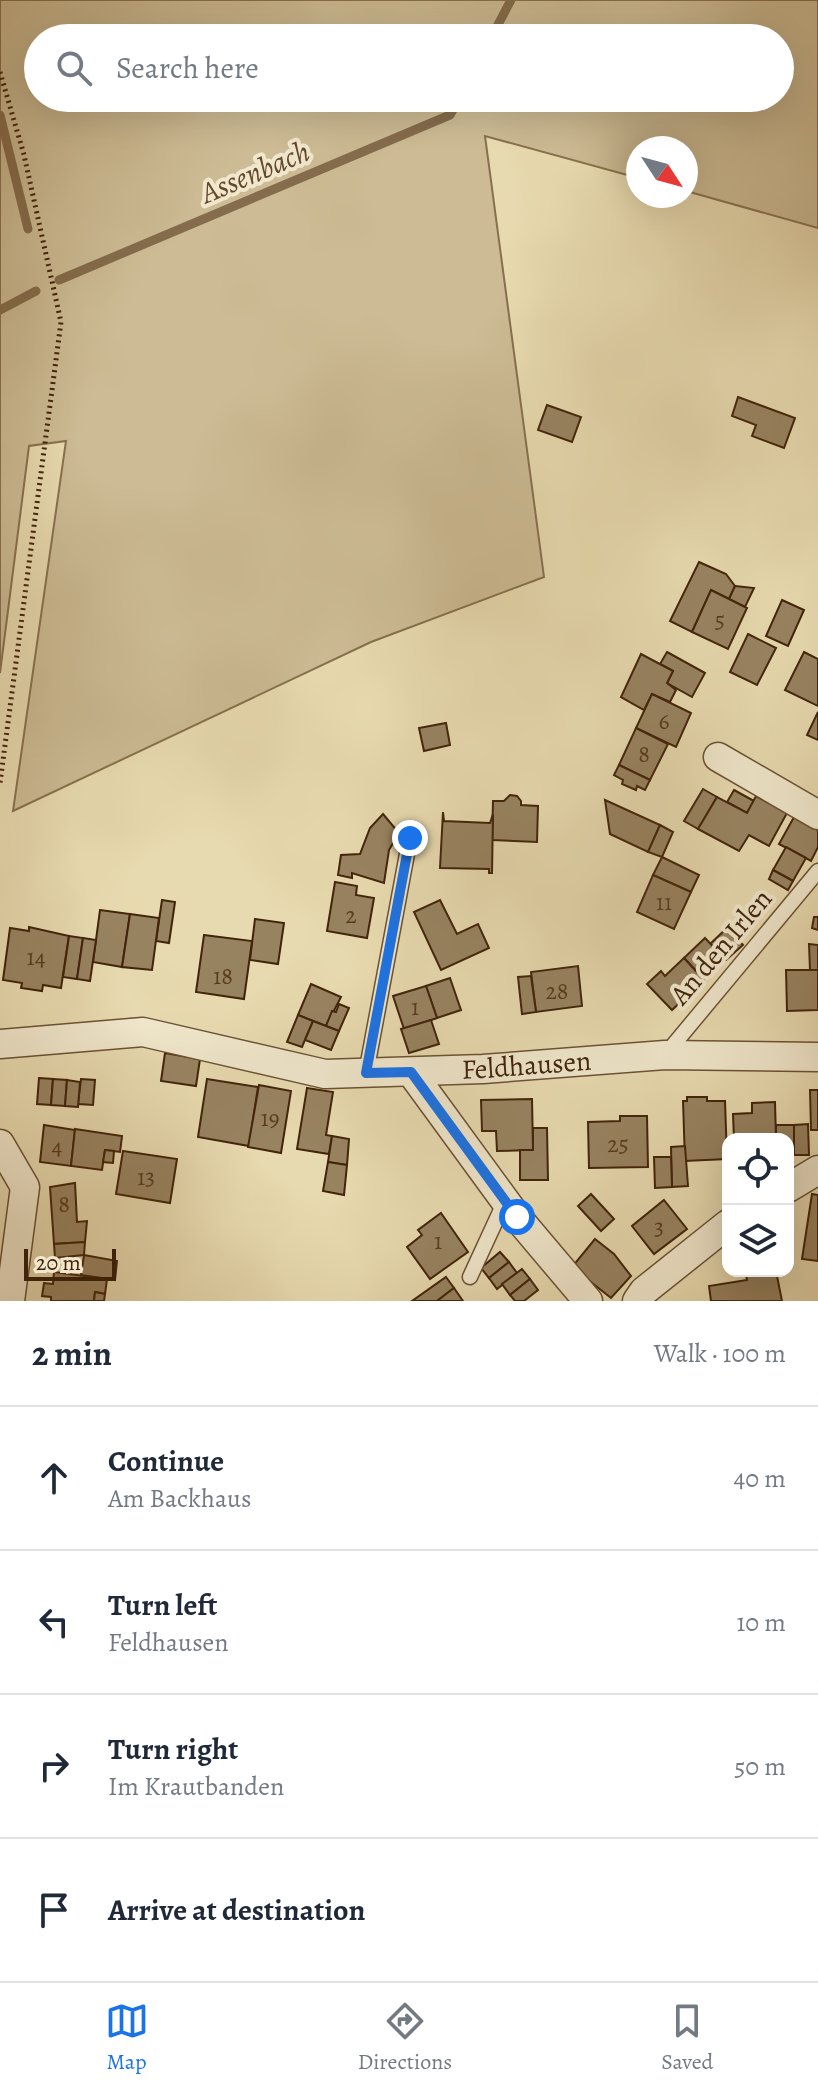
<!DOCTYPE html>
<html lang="en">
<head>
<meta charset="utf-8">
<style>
  :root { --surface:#fff; --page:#f6f6f7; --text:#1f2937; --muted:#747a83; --line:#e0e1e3; --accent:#1a73e8 }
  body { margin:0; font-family:Alegreya,serif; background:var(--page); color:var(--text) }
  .controls { position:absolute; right:24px; bottom:24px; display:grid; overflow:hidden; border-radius:16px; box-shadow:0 8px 32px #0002 }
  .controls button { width:72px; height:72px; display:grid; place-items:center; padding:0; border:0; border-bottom:2px solid var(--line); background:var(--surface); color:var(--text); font:40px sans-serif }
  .compass { position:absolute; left:626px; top:136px; width:72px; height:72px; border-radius:50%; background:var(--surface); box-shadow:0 8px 32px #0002; rotate:126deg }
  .scale { position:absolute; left:24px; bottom:20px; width:92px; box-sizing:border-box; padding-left:8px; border:4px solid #42240b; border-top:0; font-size:22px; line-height:28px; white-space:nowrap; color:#42240b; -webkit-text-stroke:6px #f0e7cc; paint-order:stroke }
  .stop { position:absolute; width:24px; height:24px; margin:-18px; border:6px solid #1a73e8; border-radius:50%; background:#fff }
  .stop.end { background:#1a73e8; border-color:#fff; box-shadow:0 2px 8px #0008 }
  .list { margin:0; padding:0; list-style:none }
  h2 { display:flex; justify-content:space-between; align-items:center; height:104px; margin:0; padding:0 32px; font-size:34px }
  h2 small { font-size:26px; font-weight:400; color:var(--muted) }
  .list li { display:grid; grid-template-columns:52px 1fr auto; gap:24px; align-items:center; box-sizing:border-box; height:144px; padding:0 32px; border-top:2px solid var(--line) }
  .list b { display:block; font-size:30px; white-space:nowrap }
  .list p { margin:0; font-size:26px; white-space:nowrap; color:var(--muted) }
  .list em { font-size:26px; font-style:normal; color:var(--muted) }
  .icon { flex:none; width:44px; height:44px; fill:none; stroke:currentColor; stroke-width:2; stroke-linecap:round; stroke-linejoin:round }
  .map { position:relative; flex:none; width:818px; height:1301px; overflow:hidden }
  .search { position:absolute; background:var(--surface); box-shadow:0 8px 32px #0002; left:24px; right:24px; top:24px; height:88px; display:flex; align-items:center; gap:20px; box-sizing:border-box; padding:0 28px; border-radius:44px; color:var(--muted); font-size:30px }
  .sheet { height:680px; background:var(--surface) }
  nav { display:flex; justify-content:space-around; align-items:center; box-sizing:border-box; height:112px; border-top:2px solid var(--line); background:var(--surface); font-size:22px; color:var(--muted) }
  nav a { display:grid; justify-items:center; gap:4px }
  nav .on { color:var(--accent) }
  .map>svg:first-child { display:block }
  .green { fill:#ccbb94; stroke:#877050; stroke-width:2; fill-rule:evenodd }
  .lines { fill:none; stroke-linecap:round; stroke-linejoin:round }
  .stream { stroke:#846c4c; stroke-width:9 }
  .building { fill:#988361; stroke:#42240b; stroke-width:2 }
  .service-casing { stroke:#6c5234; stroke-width:17 }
  .minor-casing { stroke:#6c5234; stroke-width:31 }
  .path { stroke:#42240b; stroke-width:5; stroke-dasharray:2 4; stroke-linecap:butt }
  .service { stroke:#f0e7cc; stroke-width:14 }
  .minor { stroke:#f0e7cc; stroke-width:28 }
  .route { stroke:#1a73e8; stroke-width:10 }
  .labels { text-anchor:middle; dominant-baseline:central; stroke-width:8; stroke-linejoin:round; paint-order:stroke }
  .number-label { font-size:24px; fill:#583c20 }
  .street-label { font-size:28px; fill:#42240b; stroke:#f0e7cc }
  .water-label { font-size:30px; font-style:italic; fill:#63482c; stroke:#f0e7cc }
</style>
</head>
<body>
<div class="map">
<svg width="818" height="1301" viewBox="0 0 818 1301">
  <rect width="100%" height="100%" fill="#e8dab0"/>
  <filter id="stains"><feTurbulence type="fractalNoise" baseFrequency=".0025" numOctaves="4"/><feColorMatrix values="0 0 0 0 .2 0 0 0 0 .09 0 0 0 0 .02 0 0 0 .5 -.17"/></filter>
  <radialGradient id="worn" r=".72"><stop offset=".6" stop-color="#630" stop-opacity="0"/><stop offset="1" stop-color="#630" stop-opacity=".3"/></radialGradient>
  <path class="green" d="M0,0H818V228L686,191V148H638V178L485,136L544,577L371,642L13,811L66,441L29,446L0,673ZM38,38H780V98H38Z"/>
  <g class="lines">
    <g class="stream">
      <path d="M491,38L511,0"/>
      <path d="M0,115L28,229"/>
      <path d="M59,280L450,115L460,98"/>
      <path d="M0,310L36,291"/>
    </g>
  </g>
  <g class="building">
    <path d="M738,397L795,418L784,448L752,436L756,425L732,416Z"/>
    <path d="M547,405L581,417L572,442L538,430Z"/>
    <path d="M699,562L726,574L735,586L729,599L711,590L692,632L670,621Z"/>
    <path d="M735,586L754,588L745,607L729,599Z"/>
    <path d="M711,590L747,608L728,649L692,632Z"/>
    <path d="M782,600L804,610L788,646L766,636Z"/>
    <path d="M748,634L776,648L757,685L730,672Z"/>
    <path d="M667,652L705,673L692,697L667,683L673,671L660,664Z"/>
    <path d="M804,652L818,659V706L785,690Z"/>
    <path d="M641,654L673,671L667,683L676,690L670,702L652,694L644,710L621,697Z"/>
    <path d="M652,694L691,713L676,747L636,728Z"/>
    <path d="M818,712V740L807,735Z"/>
    <path d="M446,723L450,745L424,751L419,728Z"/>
    <path d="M636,728L668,744L650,780L619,765Z"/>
    <path d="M619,765L650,780L645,790L637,786L636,790L622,784L623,780L614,775Z"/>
    <path d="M703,789L717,797L698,829L684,821Z"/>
    <path d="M734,790L754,801L747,813L727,802Z"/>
    <path d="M510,795L517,796L521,801V805L538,806L537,842L492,840L493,801H504Z"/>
    <path d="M756,796L787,813L769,846L749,835L739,851L698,829L717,797L747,813Z"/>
    <path d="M605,800L660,825L648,852L610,834Z"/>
    <path d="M443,812L444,821L490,823L493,814L492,873H489V869L440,868Z"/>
    <path d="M383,814L399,833L389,850L384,883L352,873V878L338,875L341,855L360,854L370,828Z"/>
    <path d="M794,817L818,830V847L811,861L779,844Z"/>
    <path d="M660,825L673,832L662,857L648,852Z"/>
    <path d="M786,847L806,858L793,881L773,870Z"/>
    <path d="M662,857L699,875L691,892L653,875Z"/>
    <path d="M773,870L793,881L788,890L769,879Z"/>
    <path d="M653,875L691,892L674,929L637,912Z"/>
    <path d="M335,882L357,886L356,895L374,898L367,938L327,931Z"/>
    <path d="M162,900L175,902L169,943L156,941Z"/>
    <path d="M440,900L457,934L478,924L489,948L441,970L414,912Z"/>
    <path d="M100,910L130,914L122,967L93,962Z"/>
    <path d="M130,914L159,918L152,970L122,967Z"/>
    <path d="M814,917H818V930L812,928Z"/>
    <path d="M255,919L284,923L278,964L250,960Z"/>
    <path d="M29,927L69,936L61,988L43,985L42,991L21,988L22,983L3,980L10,928L29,931Z"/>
    <path d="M727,928L743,945L726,960L710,944Z"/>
    <path d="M204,935L252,941L244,999L196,992Z"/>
    <path d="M69,936L83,938L77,979L63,977Z"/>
    <path d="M83,938L96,940L90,981L77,979Z"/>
    <path d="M705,938L723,957L702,977L684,958Z"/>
    <path d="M809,944L818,945V970H810Z"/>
    <path d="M684,958L704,980L672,1010L647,984L661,971L665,976Z"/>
    <path d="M578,966L582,1006L536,1012L531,972Z"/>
    <path d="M786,970H818V1010L787,1011Z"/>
    <path d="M531,976L536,1012L522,1014L518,977Z"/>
    <path d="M450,978L461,1010L437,1018L426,986Z"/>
    <path d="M311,984L341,997L326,1026L298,1015Z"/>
    <path d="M426,986L437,1018L404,1029L393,996Z"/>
    <path d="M339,1004L349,1008L339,1031L326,1026L332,1011L336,1012Z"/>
    <path d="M298,1015L313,1021L302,1047L287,1042Z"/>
    <path d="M431,1020L439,1044L409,1053L401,1029Z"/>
    <path d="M313,1021L339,1031L331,1050L305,1040Z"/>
    <path d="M165,1053L200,1059L196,1086L161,1081Z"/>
    <path d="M39,1078L53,1079L51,1105L37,1104Z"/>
    <path d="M53,1079L67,1080L65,1106L51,1105Z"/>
    <path d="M81,1079L95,1080L93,1105L78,1104Z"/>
    <path d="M207,1079L258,1087L249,1146L198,1137Z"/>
    <path d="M67,1080L80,1082L78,1107L65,1106Z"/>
    <path d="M259,1085L291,1091L281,1153L248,1147Z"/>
    <path d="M307,1088L333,1092L326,1135L332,1136L329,1154L297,1149Z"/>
    <path d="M810,1090H818V1130H811Z"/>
    <path d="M687,1097H707V1101H725L727,1159L685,1161L683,1101H687Z"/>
    <path d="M532,1099L533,1150L497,1151L496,1131H482L481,1100Z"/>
    <path d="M775,1102L776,1139H734L733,1114L752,1113V1103Z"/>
    <path d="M620,1116H647L648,1167L589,1168L588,1122L620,1121Z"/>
    <path d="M808,1124L809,1155H794V1125Z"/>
    <path d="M44,1125L75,1130L71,1166L40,1162Z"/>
    <path d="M776,1125H794V1155H788V1139H776Z"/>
    <path d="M533,1128H547L548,1180H520V1150H533Z"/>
    <path d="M75,1129L122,1136L120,1152L105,1150L102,1170L71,1166Z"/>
    <path d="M332,1136L349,1139L347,1165L328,1162Z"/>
    <path d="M685,1146L688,1186L672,1187L671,1147Z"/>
    <path d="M105,1150L114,1151L113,1163L103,1162Z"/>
    <path d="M123,1151L177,1159L170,1203L116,1194Z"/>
    <path d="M654,1157H671L672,1187L655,1188Z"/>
    <path d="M328,1162L347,1165L344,1195L323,1191Z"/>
    <path d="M75,1183L77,1222L87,1221L85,1242L54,1244L50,1187Z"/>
    <path d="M591,1194L614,1219L601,1231L578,1206Z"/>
    <path d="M812,1194L818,1195V1261L802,1259Z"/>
    <path d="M664,1200L687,1229L654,1254L632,1226Z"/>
    <path d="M441,1213L468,1252L430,1279L407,1247L422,1235L418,1230Z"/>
    <path d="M595,1239L614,1254L631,1276L611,1298L572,1267Z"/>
    <path d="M85,1242L84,1255L55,1258L54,1244Z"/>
    <path d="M500,1252L509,1262L489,1278L481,1268Z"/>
    <path d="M84,1255L117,1261L115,1280L81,1275Z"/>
    <path d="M509,1262L517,1273L497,1289L489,1278Z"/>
    <path d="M522,1269L530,1279L510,1295L502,1284Z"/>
    <path d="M745,1271H776L782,1301H711L709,1286L747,1280Z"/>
    <path d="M54,1272L107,1279L105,1294L95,1292L94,1301H51V1297L42,1296L44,1283L53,1284Z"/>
    <path d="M446,1277L454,1288L437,1301H412Z"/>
    <path d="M530,1279L538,1290L524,1301H515L510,1295Z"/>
    <path d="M454,1288L463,1301H437Z"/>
    <path d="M95,1292L105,1294L104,1301H94Z"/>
  </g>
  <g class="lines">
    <defs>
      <g id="service">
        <path d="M665,1055L818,871"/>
        <path d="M366,1073L410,838"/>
        <path d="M470,1277L505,1201"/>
      </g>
      <g id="minor">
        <path d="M718,757L818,815"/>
        <path id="s1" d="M0,1044L143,1032L325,1074L483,1069L665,1055L818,1057"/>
        <path d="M411,1072L517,1217L588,1301"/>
        <path d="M0,1144L25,1187L10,1301"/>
        <path d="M788,1188L818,1170"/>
        <path d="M637,1301L644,1291L728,1224"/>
      </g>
    </defs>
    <use href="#service" class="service-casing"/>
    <use href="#minor" class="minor-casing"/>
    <path class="path" d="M0,72L24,155L61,322L0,783"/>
    <use href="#service" class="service"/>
    <use href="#minor" class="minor"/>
  </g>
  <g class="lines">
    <path class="route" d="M410,838L366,1073L411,1072L517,1217"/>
  </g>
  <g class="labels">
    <g class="number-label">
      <text x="720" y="620">5</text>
      <text x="664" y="721">6</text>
      <text x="644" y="754">8</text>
      <text x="664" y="902">11</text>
      <text x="351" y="915">2</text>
      <text x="36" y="957">14</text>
      <text x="223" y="976">18</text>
      <text x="557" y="991">28</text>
      <text x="415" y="1007">1</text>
      <text x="270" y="1118">19</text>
      <text x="618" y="1144">25</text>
      <text x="57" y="1146">4</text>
      <text x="146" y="1177">13</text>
      <text x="64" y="1204">8</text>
      <text x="659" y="1227">3</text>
      <text x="438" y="1241">1</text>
    </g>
    <g class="street-label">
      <text transform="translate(721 947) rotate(-50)">An den Irlen</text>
      <text stroke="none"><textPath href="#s1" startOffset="532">Feldhausen</textPath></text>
    </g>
    <g class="water-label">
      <text transform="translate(255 172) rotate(-23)">Assenbach</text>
    </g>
  </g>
  <rect width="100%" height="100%" filter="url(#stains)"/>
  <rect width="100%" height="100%" fill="url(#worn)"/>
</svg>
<div class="controls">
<button><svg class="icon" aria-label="locate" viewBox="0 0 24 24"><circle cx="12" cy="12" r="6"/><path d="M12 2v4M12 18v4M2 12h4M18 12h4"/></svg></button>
<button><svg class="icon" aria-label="layers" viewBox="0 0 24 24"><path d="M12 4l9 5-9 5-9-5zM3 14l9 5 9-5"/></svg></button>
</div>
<svg class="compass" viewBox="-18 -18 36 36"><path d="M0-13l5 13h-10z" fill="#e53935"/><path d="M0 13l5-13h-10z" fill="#747a83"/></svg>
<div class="scale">20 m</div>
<div class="stop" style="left:517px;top:1217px"></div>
<div class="stop end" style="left:410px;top:838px"></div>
<div class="search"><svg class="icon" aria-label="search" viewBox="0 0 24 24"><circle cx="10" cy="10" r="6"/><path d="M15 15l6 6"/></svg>Search here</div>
</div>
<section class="sheet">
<h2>2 min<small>Walk · 100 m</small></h2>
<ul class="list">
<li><svg class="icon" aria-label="ahead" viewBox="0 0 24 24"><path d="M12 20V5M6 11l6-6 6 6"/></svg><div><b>Continue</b><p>Am Backhaus</p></div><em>40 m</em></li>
<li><svg class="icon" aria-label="left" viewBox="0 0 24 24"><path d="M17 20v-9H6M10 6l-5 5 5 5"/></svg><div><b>Turn left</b><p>Feldhausen</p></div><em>10 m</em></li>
<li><svg class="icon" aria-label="right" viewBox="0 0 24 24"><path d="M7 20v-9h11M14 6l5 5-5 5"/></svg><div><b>Turn right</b><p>Im Krautbanden</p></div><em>50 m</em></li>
<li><svg class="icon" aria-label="arrive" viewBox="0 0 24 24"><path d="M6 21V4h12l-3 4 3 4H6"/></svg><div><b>Arrive at destination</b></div></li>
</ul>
</section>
<nav>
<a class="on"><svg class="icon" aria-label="map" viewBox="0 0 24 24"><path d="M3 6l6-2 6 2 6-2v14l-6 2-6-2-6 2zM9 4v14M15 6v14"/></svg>Map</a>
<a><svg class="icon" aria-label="directions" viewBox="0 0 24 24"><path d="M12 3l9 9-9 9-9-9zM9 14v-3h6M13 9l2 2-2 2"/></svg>Directions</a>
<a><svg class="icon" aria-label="saved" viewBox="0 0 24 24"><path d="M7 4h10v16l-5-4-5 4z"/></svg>Saved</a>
</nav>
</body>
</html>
